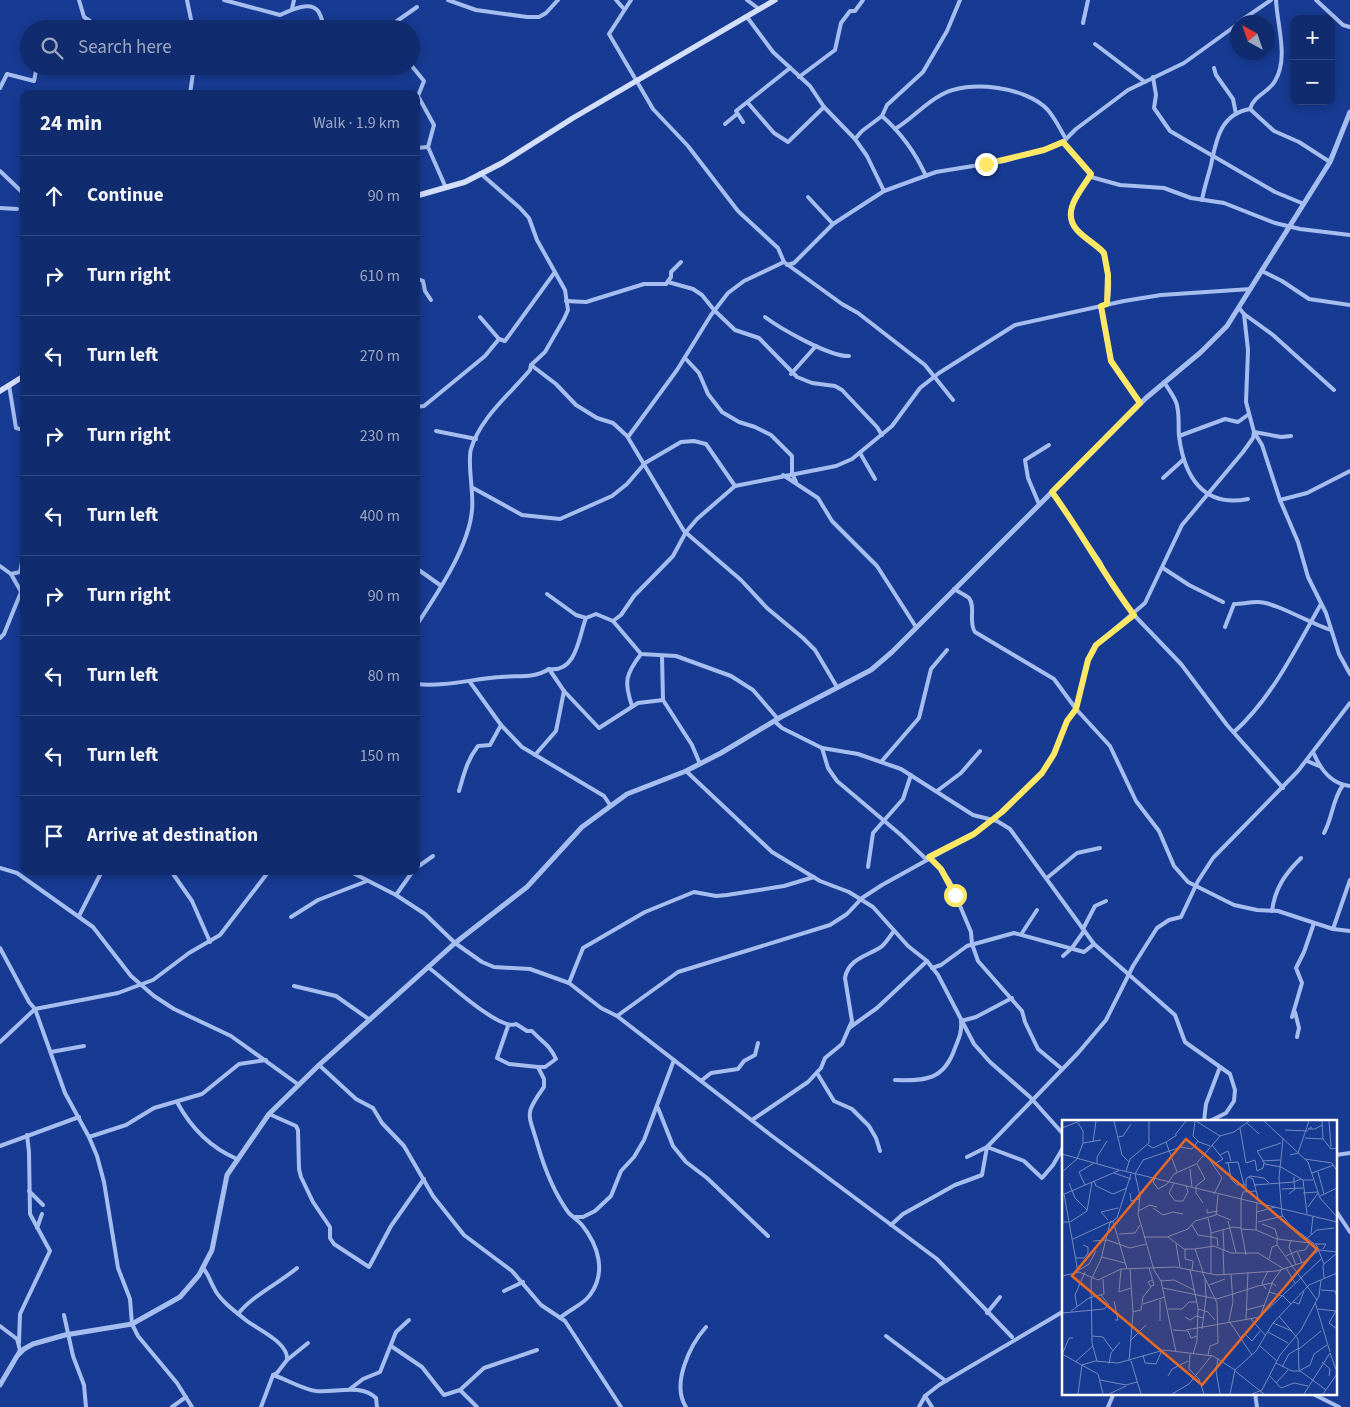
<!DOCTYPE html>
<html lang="en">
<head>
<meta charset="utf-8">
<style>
  :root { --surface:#112c6e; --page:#1e3876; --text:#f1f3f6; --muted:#9ca7c2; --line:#304881 }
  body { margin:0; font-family:"Source Sans 3",sans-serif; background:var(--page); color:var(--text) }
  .controls { position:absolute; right:15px; top:15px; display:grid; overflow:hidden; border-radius:10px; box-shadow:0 2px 8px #0003 }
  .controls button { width:45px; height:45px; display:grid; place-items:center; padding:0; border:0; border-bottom:1px solid var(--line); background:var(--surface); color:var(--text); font:25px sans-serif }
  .compass { position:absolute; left:1230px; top:15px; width:45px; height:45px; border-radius:50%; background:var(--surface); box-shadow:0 2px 8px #0003; rotate:320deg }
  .stop { position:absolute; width:15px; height:15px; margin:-11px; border:4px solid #ffe865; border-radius:50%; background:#fff }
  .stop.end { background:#ffe865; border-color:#fff; box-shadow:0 1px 5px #0008 }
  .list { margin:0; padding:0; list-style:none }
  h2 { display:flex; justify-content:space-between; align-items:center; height:65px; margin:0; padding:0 20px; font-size:21px }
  h2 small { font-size:16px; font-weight:400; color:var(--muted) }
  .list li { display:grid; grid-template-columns:32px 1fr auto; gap:15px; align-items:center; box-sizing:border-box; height:80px; padding:0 20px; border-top:1px solid var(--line) }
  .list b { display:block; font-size:19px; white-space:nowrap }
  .list em { font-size:16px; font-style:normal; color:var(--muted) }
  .icon { flex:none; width:28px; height:28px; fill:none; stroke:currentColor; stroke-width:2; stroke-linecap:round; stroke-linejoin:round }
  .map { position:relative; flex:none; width:1350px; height:1407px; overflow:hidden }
  .search { position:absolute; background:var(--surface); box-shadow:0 2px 8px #0003; left:20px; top:20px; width:400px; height:55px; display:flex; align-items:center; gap:12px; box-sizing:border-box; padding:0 18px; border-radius:28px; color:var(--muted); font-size:19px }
  .panel { position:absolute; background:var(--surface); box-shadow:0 2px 8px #0003; left:20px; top:90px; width:400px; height:785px; border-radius:10px }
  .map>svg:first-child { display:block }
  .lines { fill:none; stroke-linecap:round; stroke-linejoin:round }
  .minor { stroke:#a6bdf0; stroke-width:4 }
  .tertiary { stroke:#a6bdf0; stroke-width:5 }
  .secondary { stroke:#d4dffb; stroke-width:5.5 }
  .route { stroke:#ffe865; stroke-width:6 }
  .inset-road { fill:none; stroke:#7489be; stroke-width:1 }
  .view { fill:#ea6a24; fill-opacity:0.15; stroke:#ea6a24; stroke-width:2.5 }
  .inset-edge { fill:none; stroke:#fff; stroke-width:2.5 }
</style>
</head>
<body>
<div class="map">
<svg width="1350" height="1407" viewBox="0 0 1350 1407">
  <rect width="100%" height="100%" fill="#173b92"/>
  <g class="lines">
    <g class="minor">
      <path d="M79,0L84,17L90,21V29"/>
      <path d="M187,0L193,29"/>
      <path d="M224,0L280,15C289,11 310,0 318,11C321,15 322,21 324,26C341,30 354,20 369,29"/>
      <path d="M448,0L476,10L527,17H539L546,13L558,0"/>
      <path d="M616,0L624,9"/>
      <path d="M631,0L609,34L653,109L688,146L738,211L778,248L784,262L842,304L858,313L925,365L953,400"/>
      <path d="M747,0L759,9"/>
      <path d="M1316,0L1343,25L1350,27"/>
      <path d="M292,9L294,0"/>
      <path d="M747,17L773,52L810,86L824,107L855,139L867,156L884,191"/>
      <path d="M1239,22L1271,0"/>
      <path d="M1083,23L1088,0"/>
      <path d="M389,29L397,21L417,7"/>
      <path d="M411,44L415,47L411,58"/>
      <path d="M1095,44L1145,82"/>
      <path d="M411,65L424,81L418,96L434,125L428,147L446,188"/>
      <path d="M1214,68L1216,75L1233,99L1236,114"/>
      <path d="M799,77L835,50L841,23L850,11H855L863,0"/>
      <path d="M1153,77L1156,95L1154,108L1170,131L1275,192L1304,204"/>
      <path d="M0,88L7,74L34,81L37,66"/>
      <path d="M190,94L194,66"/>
      <path d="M748,103L774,133L788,142L824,107"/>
      <path d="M1250,109C1253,96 1269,92 1275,81C1289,58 1277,25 1276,0"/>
      <path d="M882,116C900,132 916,154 926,176"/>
      <path d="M743,122L736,111L790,68"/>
      <path d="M725,124L737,114"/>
      <path d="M895,129C912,119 924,104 941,95C968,79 1026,87 1047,109C1055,118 1060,129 1066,139"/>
      <path d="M855,139L862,131L882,116L887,105L923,72L947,31L960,0"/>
      <path d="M1063,142L1089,171L1091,177L1120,185L1164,188L1191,198L1224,203L1275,223L1300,229L1350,235"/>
      <path d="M416,148L428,147"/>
      <path d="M0,171L24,194"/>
      <path d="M1090,176L1076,197L1070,215C1076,234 1085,234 1098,247C1110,259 1111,288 1107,303"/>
      <path d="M808,197L833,224"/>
      <path d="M1202,200C1204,188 1208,177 1211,165C1216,141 1220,114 1250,109L1274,131L1299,142L1330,162"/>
      <path d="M0,208L17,209"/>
      <path d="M787,265L794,263L833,224L884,191L936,172L1004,161L1045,150L1063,142L1076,129L1128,90L1184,63L1238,24"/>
      <path d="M1262,271L1282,281L1309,299L1350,305"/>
      <path d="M416,278L423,281L425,291L431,300"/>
      <path d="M668,282L693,289L702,295L714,310L735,330L759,338L797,377L812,383L835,386L842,390L877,427L882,435"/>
      <path d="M566,301L586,302L644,284H666L671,277V272L681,262"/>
      <path d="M1101,306L1111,361L1140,403"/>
      <path d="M1239,308L1244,314L1248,350L1246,402L1254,432L1262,445L1280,500L1298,542L1308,577L1326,613L1339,654L1350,674"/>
      <path d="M1244,314L1273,335L1334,390"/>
      <path d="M480,317L499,339L505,341L555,272"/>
      <path d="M765,317C781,329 830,357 849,356"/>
      <path d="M685,358L699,373L708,394L722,412L739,422L755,427L771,435L792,456V473L796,482"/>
      <path d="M531,365L556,384L576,405L597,418L613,423L627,436L684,531L741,580L767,608L803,638L815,650L837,687"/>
      <path d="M791,374L816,346"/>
      <path d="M1164,382C1168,388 1173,395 1176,402C1180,412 1178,425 1179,436C1184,476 1203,508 1248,499"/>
      <path d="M9,385L16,428L24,430"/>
      <path d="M416,407L424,406L485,356L499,339"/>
      <path d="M436,431L476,439"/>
      <path d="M1179,436L1225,419L1238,422L1249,414"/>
      <path d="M628,437L677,370L711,315L728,293L744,281L784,262"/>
      <path d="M860,453L875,479"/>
      <path d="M783,475L818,498L832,521L877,566L916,627"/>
      <path d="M1163,478L1184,459"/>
      <path d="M473,488L522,515L560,519L612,496L627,484L645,463L681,442L694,441L706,444L735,486"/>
      <path d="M1052,493L1100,562L1111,584L1134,615L1181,664L1227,725L1283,788"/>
      <path d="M1280,500L1307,493L1350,471"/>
      <path d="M1039,504L1028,478L1025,460L1049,445"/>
      <path d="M0,566L11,574L24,597"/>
      <path d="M416,568L440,585"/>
      <path d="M1163,568L1189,585L1223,602"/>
      <path d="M11,574L20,572L24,551"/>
      <path d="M954,589C959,592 965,595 969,598C976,607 968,622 975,632L1054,679L1076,709L1110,746L1136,801L1159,831L1174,866L1188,882L1234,905L1257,910L1278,911L1333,929L1350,931"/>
      <path d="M547,594L576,615L586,618"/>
      <path d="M416,626C437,594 469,547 472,510C474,492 467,463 471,449C480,418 510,394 530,370L531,365L545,352L564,319L568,310L565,290L537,240L529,218L520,208L480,173"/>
      <path d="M1225,627L1234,604C1242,604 1250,602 1258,602C1275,602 1311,624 1331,630"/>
      <path d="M0,638L4,634L21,592"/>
      <path d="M662,656L663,700"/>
      <path d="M549,669L564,691L599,728L638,703L663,700L692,745L700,764"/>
      <path d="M470,682L501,725L522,747L604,796L610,805"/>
      <path d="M416,684C445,687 472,679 500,677C517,675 534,679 549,669C577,673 579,635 586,618L596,614L613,621"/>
      <path d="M632,706C624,682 625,675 641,654"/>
      <path d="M778,719L753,690L731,676L676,656L641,654L613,621L621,615L634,596L673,556L686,532L697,519L735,486L836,466L852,459L892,426L920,388L939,373L1015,325L1124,301L1161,295L1251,289"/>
      <path d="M774,721L782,728L822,748L858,754L901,769L973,815L997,821L1010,829L1094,944L1175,1015L1185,1042L1230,1074L1235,1090L1234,1101L1226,1113L1210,1121"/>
      <path d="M1234,732C1272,698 1296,648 1321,604"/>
      <path d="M822,748L828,768L837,781L901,835L926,859"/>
      <path d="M1314,754C1321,770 1331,784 1350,786"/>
      <path d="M535,755L556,731L564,691"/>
      <path d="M1307,761L1319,766"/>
      <path d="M881,762L919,718L931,669L947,650"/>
      <path d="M686,771L772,852L820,881L849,892L873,907L908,946L927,961L938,975L974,1044L990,1062L1030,1097L1064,1135"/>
      <path d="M459,791C464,774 467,760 478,746L490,745L501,725"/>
      <path d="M937,791L961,773L980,751"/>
      <path d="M1324,833C1333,817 1332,800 1343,785"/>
      <path d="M929,857L941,869L950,882L971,932L972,944L978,961L1022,1011L1025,1022L1038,1049L1062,1069"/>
      <path d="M868,867L873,833L903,799L911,775"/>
      <path d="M0,868L17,873L93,927L131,976L154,996L174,1009L231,1036L299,1085"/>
      <path d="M416,868L433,856"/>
      <path d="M171,871L192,901L210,942"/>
      <path d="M349,871L396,895L425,914L455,943L482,962L494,967L530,969L569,983L601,1008L617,1016L772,1136L937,1259L1012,1337"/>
      <path d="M1047,878L1077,853L1100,848"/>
      <path d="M396,895L413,871"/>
      <path d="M1272,911C1275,888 1285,874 1301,858"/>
      <path d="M79,916L102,871"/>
      <path d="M291,917L318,900L367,881"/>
      <path d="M1083,929L1095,906L1106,901"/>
      <path d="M1333,929L1350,880"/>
      <path d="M1022,933L1037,910"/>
      <path d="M0,948L29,1002L35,1009L65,1093L89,1137L97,1156L104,1182L118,1268L130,1299L132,1324L138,1336L177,1383L192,1407"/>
      <path d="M1063,956L1072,948L1084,931"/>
      <path d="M428,967C444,979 500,1032 516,1024L527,1031H532C543,1043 549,1044 556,1059L545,1067H538"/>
      <path d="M932,968L941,965L967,946L1014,933L1084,952L1094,944"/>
      <path d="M569,983L583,948L645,912L694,892L716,896L727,895L784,886L814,877"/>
      <path d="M294,986L336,996L370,1020"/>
      <path d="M1295,1012L1299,1028L1297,1037"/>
      <path d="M617,1016L678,972L830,925L847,914L862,898L882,885L974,834L1002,812L1042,773L1054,754L1067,721L1076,709L1088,660L1096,645L1145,603L1182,525L1243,452L1253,438L1254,432L1281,437L1291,436"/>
      <path d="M1292,1017L1302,983L1296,968L1304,952L1314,923"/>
      <path d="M508,1026L497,1058L509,1064L538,1067L544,1079V1087C523,1116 529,1113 538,1146C545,1170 553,1191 568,1212C572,1217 578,1220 582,1225C598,1245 607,1272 590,1295C584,1304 569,1310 560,1318"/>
      <path d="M849,1028L877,1008L927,961"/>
      <path d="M0,1042L35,1009L118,993L153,980L189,953L220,935L269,871"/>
      <path d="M51,1052L84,1046"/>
      <path d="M319,1065L356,1099L373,1108L382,1123L404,1146L433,1196L464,1235L512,1271L541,1305L565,1321L621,1407"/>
      <path d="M817,1073L834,1101L852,1109L869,1126L876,1138L880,1151"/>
      <path d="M895,1080C926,1081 944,1080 955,1048C959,1038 962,1032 961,1021L976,1017L1012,998"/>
      <path d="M701,1081L711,1073L738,1069L744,1061L755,1055L758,1043"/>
      <path d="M177,1102C191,1128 209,1147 237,1159"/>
      <path d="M658,1108L673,1146L686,1162L707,1178L768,1236"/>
      <path d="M269,1114L296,1126L298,1130L299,1169L301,1177L313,1202L330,1227V1238L334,1244L369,1267L391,1226L424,1179"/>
      <path d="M752,1120L808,1082L821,1068L825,1058L842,1044L852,1021L845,978C848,959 867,956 881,947C886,943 890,936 894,931"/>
      <path d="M1204,1121L1206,1104L1220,1067"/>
      <path d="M89,1137L126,1125L154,1108L202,1094L239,1064L266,1060"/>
      <path d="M0,1146L79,1117"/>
      <path d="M1336,1155L1350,1153"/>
      <path d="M967,1157L987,1147L1078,1053L1106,1020L1133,966L1157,928L1169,920L1181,917L1198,881L1213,858L1298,771L1350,703"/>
      <path d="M29,1191L43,1205"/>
      <path d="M1336,1211L1350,1232"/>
      <path d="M575,1217H583L595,1211L611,1196L621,1171L634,1157L644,1140L674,1060"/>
      <path d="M891,1225L903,1214L955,1185L982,1175L987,1147L1024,1161L1042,1178L1053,1165L1064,1146"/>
      <path d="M37,1228L42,1214"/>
      <path d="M203,1268C209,1275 210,1281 214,1288C220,1301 236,1312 247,1321C259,1330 289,1343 287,1360L277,1373L273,1375L261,1407"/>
      <path d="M504,1291L523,1282"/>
      <path d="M987,1313L1000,1297"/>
      <path d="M238,1314C253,1295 278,1284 297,1268"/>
      <path d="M64,1315L73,1356L84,1385L86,1407"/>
      <path d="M0,1326L17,1339L20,1350L18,1354"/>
      <path d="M886,1336L946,1381"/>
      <path d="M19,1343L20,1314L50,1251L30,1214L29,1152L27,1135"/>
      <path d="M391,1346L422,1367L444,1395L460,1390L484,1368L537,1350"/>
      <path d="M287,1360L308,1343"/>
      <path d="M273,1375C286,1379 302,1389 316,1391C335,1393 361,1383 376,1398L377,1407"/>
      <path d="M350,1389L363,1379L380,1372L396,1332L409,1320"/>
      <path d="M460,1390L477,1407"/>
      <path d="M1255,1393L1257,1407"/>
      <path d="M1311,1393L1339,1407"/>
      <path d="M925,1396L932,1407"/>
      <path d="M172,1407L186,1397"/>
      <path d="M686,1407C671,1384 690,1345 706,1327"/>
      <path d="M919,1407L925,1396L939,1385L1064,1311"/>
      <path d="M1108,1407L1114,1393"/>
    </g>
    <path class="tertiary" d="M0,1385L17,1356L24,1349L33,1344L65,1335L132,1324L180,1297L199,1275L212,1250L227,1175L269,1114L319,1065L455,943L527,887L582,827L627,794L686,771L721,753L781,717L871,670L892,652L1146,398L1201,352L1227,326L1330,162L1350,112"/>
    <g class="secondary">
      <path d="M416,196L465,182L502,163L573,118L775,0"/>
      <path d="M0,391L24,376"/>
    </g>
  </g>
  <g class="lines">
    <path class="route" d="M955,895L941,869L929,857L974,834L1002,812L1042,773L1054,754L1067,721L1076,709L1088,660L1096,645L1134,615C1104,575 1081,532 1052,492L1140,403L1111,361L1101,306L1107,304L1108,275L1104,253C1096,244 1085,239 1077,230C1060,211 1082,190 1091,174L1063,142L1044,150L986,164"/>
  </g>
  <g transform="translate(1062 1120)">
    <rect width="275" height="275" fill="#173b92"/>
    <path class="inset-road" d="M52,1L60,35L67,42M133,1L131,16L137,22L148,26M134,1L158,16M202,1L246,42L258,78L275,97M260,1L261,19M267,1L269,27M16,3L21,11V23M185,3L197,14M250,7L246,9H253L260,5M0,8L18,1M178,8L184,43L193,40L195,51L201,48L202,43M223,10L246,11M113,15L124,1M115,15L104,22L115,52M56,17L61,16L69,4M243,18L261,19L269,29L275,28M221,19L217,58L220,95L228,105L255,126L262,144M31,22L34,1M86,25L91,28L104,22M150,25L161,39L152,44M143,33L160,58L152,74M0,34L57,50M158,35L166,31L169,41M228,35L236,33L247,1M243,39L270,43L275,51M200,41L218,40M166,42L169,59L175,65H184M163,43L176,42L182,65M35,44V37L45,21M135,44L143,59L134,66V73L141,83M219,47L203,44L195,31L219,23M219,47L241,60H251M128,49L130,67M64,51L68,39L87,23V1M0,52L15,39L21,23L39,20M256,52L262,74M52,53L69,59M250,53L272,45M94,57L91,62L96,69L105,64L112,54L134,44L158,16L172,12L187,1M187,57L191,59L197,82M241,60L245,94M32,61L34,66L51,74L65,68M7,63L13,78L25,90M112,63L107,73L113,81H121L126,72L124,66M23,65L17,52L32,43M192,65L232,62V57M220,69L241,68M184,71V59L188,56L202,58L207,63M68,73L69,81L77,79M241,73L256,72M2,74L16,152M227,74L233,69L232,62L239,59M0,75L58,50L275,102M258,76L275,68M246,87L256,73M91,88L101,95L111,92L121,94M145,89V93L156,91M76,91L88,85L95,87M195,92L213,87M154,94L169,100M146,98L149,112V154M46,100L39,92L56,88M51,101L65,149M166,101L174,133M0,102H8L25,91L30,62M196,102L221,96M200,104L213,109L216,119M130,105L136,115L155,118L156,126M179,109L194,110L215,119L248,123M161,110L162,130M194,110L195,83M149,113L171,107L179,108M57,114L73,113L78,105M249,114L251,96M82,117H105L126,109L133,101L154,95L156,75M106,117L122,129H133M11,119L50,101M215,119V125L255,180M244,119L255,110L272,108M229,120L227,127L234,145M31,121L45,120L68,128L84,124M114,124L118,147M253,124H264L261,129M123,129V139L131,141L130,150M161,129L162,154M236,131L243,130L248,123M184,135L179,108V79L181,72L194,71M224,136L235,131L240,143M40,137L63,143M14,138H22L26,133V127L21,125M207,139L210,127L215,125M87,148L92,165L89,166M224,148L233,163M59,149L57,172L69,168M17,150L27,144L34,131M128,150L136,188L135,221L131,234M140,152L155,183L156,223L148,226L146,235M141,152L133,129L152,126L169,133H196L222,149M169,154L171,182L167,201L190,235M0,156L17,152L36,160L59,149L113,147L155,155L215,151L242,142L257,130L275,132M262,158L261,145L275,133M143,159L144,178M99,161L112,160L132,170M147,165L163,159M101,168L155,179L196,166L210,163L214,166M204,169L200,163L206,151M259,170L273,171L275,177M207,172L221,176L229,184M98,180V201M52,181L56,200H53M231,182L237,184L242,171M253,182L268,232M81,184L103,177M15,186L13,175L23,152M106,189H120L127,182H135M136,189L146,192L153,200M256,189L274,191M184,190L203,185M9,191L27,178L42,174L41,159M274,191L267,203L275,209M71,192L79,190L81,177L89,167L86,162L90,160M0,193L42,189L47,185L39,175M200,195L259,139M217,196L236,219L237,250L264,270M123,197L128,200L134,196L141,198M189,199L204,216M184,200L186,152M211,203L230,211M140,209L144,178M111,210L126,211L129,218L135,216M124,210L198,197L211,161L219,150M206,212L226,223M30,216L41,217L51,231M178,218L183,214L190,221L198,211M68,221L84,205M198,226L215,241M237,229L259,211M114,232L99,161L92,150L76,94L78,76L73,54L81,40L119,27L130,29L136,21M268,233L275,252M0,234L36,254L41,274M128,234L127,249L137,259L142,274M0,235L7,218H11M81,235L83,243L94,244L100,230M156,238L154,251L158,274M35,241L30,223L29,160L39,139L48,103L55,98L69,54M67,241L71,194L68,148M69,241L79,274M13,242L31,226M260,242L268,249L267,256M214,243L230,251H238M47,244L49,233L58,222M20,245L33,241L56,243L102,230L151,236L173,250M220,247L227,234L237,228M173,251L202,274M237,251L248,245L252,234L265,225M207,255L219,268L232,263L246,266M106,256L110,249L126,241M38,260L64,265L75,262M214,263L226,250M16,274L20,245M47,274L64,266M110,274L127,264L150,235M168,274L173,250L194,231L211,203L247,165L275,153M190,274L200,270L218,235L239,210L257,176L259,160M242,274L268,233M261,274L275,254"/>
    <path class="view" d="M124,19L255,129L140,265L10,156Z"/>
    <rect width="275" height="275" class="inset-edge"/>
  </g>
</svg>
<div class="controls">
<button>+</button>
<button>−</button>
</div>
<svg class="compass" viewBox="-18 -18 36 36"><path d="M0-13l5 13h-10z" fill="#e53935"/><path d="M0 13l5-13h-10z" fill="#9ca7c2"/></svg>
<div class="stop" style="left:955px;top:895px"></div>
<div class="stop end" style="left:986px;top:164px"></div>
<div class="search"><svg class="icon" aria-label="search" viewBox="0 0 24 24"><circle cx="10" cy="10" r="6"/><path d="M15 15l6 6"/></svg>Search here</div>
<section class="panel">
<h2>24 min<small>Walk · 1.9 km</small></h2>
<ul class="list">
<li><svg class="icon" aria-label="ahead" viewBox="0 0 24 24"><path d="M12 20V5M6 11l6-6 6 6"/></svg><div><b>Continue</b></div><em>90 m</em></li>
<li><svg class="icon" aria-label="right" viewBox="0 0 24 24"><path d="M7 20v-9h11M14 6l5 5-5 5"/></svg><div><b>Turn right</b></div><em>610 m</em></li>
<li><svg class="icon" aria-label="left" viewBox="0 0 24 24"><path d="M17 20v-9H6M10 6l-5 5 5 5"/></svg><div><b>Turn left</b></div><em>270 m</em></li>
<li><svg class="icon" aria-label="right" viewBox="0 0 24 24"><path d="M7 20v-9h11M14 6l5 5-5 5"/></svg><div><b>Turn right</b></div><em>230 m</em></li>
<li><svg class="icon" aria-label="left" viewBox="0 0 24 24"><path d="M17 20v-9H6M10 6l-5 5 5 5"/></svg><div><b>Turn left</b></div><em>400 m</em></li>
<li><svg class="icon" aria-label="right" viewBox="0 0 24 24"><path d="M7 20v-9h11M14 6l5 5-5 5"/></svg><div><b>Turn right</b></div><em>90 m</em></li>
<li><svg class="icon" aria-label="left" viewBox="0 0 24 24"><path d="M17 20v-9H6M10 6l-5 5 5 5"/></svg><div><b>Turn left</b></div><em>80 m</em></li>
<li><svg class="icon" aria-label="left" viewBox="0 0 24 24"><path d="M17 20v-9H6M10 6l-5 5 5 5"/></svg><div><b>Turn left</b></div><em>150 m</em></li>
<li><svg class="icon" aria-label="arrive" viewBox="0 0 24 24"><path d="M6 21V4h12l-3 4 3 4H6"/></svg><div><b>Arrive at destination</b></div></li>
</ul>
</section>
</div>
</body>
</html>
